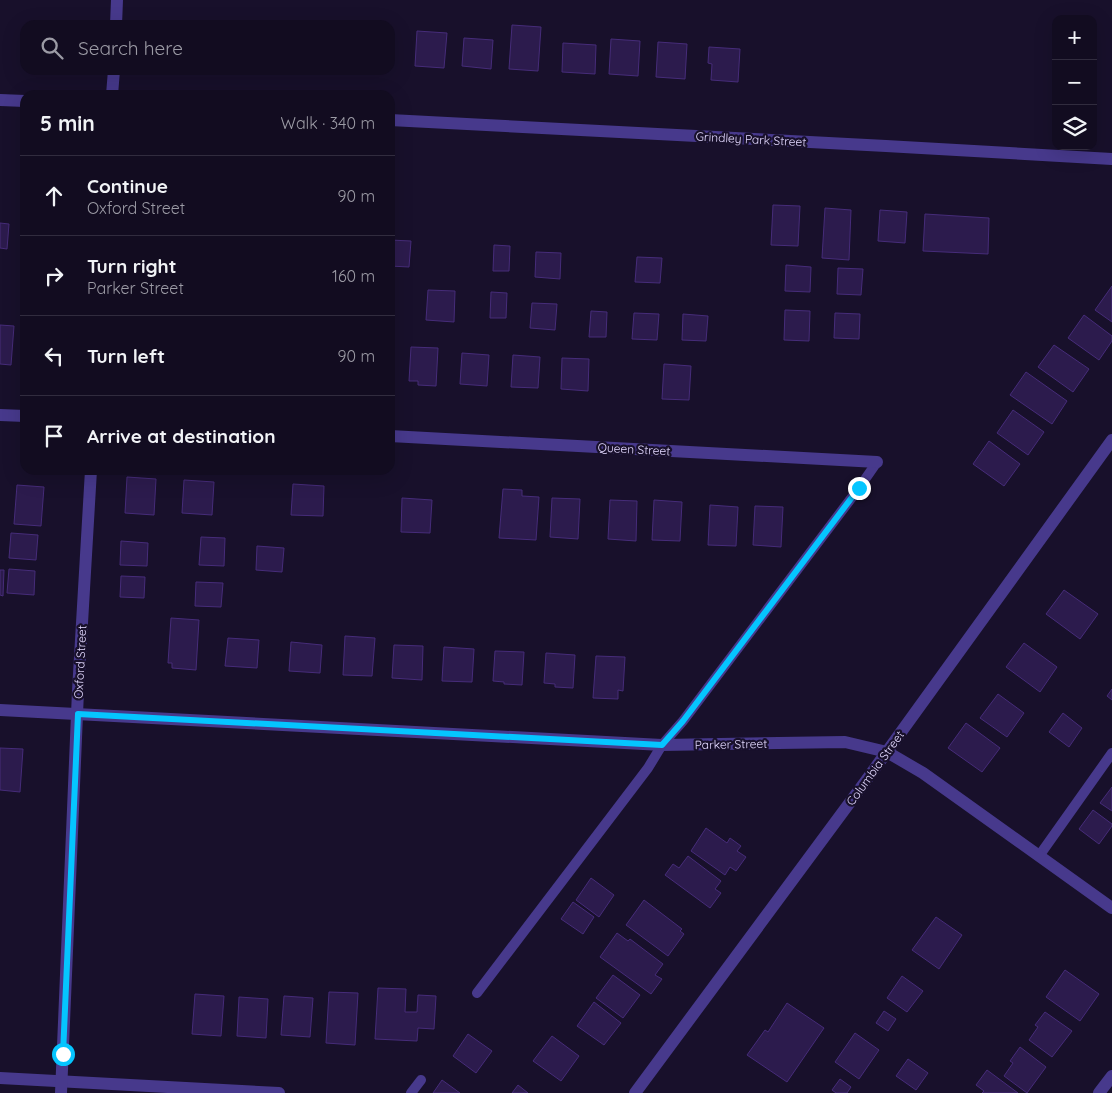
<!DOCTYPE html>
<html lang="en">
<head>
<meta charset="utf-8">
<style>
  :root { --surface:#120c20; --page:#1b1529; --text:#f1f3f6; --muted:#9c9ba5; --line:#312c3e }
  body { margin:0; font-family:Quicksand,sans-serif; background:var(--page); color:var(--text) }
  .controls { position:absolute; right:15px; top:15px; display:grid; overflow:hidden; border-radius:10px; box-shadow:0 5px 20px #0002 }
  .controls button { width:45px; height:45px; display:grid; place-items:center; padding:0; border:0; border-bottom:1px solid var(--line); background:var(--surface); color:var(--text); font:25px sans-serif }
  .stop { position:absolute; width:15px; height:15px; margin:-11px; border:4px solid #05c5ff; border-radius:50%; background:#fff }
  .stop.end { background:#05c5ff; border-color:#fff; box-shadow:0 1px 5px #0008 }
  .list { margin:0; padding:0; list-style:none }
  h2 { display:flex; justify-content:space-between; align-items:center; height:65px; margin:0; padding:0 20px; font-size:21px }
  h2 small { font-size:16px; font-weight:400; color:var(--muted) }
  .list li { display:grid; grid-template-columns:32px 1fr auto; gap:15px; align-items:center; box-sizing:border-box; height:80px; padding:0 20px; border-top:1px solid var(--line) }
  .list b { display:block; font-size:19px; white-space:nowrap }
  .list p { margin:0; font-size:16px; white-space:nowrap; color:var(--muted) }
  .list em { font-size:16px; font-style:normal; color:var(--muted) }
  .icon { flex:none; width:28px; height:28px; fill:none; stroke:currentColor; stroke-width:2; stroke-linecap:round; stroke-linejoin:round }
  .map { position:relative; flex:none; width:1112px; height:1093px; overflow:hidden }
  .search { position:absolute; background:var(--surface); box-shadow:0 5px 20px #0002; left:20px; top:20px; width:375px; height:55px; display:flex; align-items:center; gap:12px; box-sizing:border-box; padding:0 18px; border-radius:15px; color:var(--muted); font-size:19px }
  .panel { position:absolute; background:var(--surface); box-shadow:0 5px 20px #0002; left:20px; top:90px; width:375px; height:385px; border-radius:15px }
  .map>svg:first-child { display:block }
  .building { fill:#2c1b4d; stroke:#462c79 }
  .lines { fill:none; stroke-linecap:round; stroke-linejoin:round }
  .lane { stroke:#47398c; stroke-width:10 }
  .street { stroke:#47398c; stroke-width:12 }
  .route { stroke:#05c5ff; stroke-width:6 }
  .labels { text-anchor:middle; dominant-baseline:central; stroke-width:4.5; stroke-linejoin:round; paint-order:stroke }
  .street-label { font-size:12px; fill:#e3d9ff; stroke:#18102b }
</style>
</head>
<body>
<div class="map">
<svg width="1112" height="1093" viewBox="0 0 1112 1093">
  <rect width="100%" height="100%" fill="#18102b"/>
  <g class="building">
    <path d="M512,25L541,27L538,71L509,69Z"/>
    <path d="M417,31L447,33L444,68L415,66Z"/>
    <path d="M464,38L493,40L491,69L462,66Z"/>
    <path d="M611,39L640,41L638,76L609,74Z"/>
    <path d="M658,42L687,44L685,79L656,77Z"/>
    <path d="M563,43L596,45L595,74L562,72Z"/>
    <path d="M709,47L740,49L738,82L711,80L712,64L708,63Z"/>
    <path d="M25,162V204H23Z"/>
    <path d="M773,205L800,206L798,246L771,245Z"/>
    <path d="M825,208L851,210L849,260L822,258Z"/>
    <path d="M880,210L907,212L905,243L878,241Z"/>
    <path d="M925,214L989,218L988,254L923,251Z"/>
    <path d="M0,223L9,224L7,249L0,248Z"/>
    <path d="M390,240L411,241L409,267L390,266Z"/>
    <path d="M494,245L510,246L509,271H493Z"/>
    <path d="M536,252L561,253L560,279L535,277Z"/>
    <path d="M637,257L662,258L660,283L635,282Z"/>
    <path d="M786,265L811,267L810,292L785,291Z"/>
    <path d="M838,268L863,269L861,295L837,294Z"/>
    <path d="M1112,286V322L1095,310Z"/>
    <path d="M428,290L455,291L454,322L426,320Z"/>
    <path d="M491,292L507,293L506,318H490Z"/>
    <path d="M532,303L557,304L555,330L530,328Z"/>
    <path d="M785,310L810,311L809,341L784,340Z"/>
    <path d="M591,311L607,312L606,337H589Z"/>
    <path d="M634,313L659,314L657,340L632,339Z"/>
    <path d="M835,313L860,314L859,339L834,338Z"/>
    <path d="M683,314L708,316L706,341L682,340Z"/>
    <path d="M1084,315L1112,336V341L1099,360L1068,338Z"/>
    <path d="M0,325L14,326L11,365L0,364Z"/>
    <path d="M1054,345L1089,369L1073,392L1038,367Z"/>
    <path d="M411,347L438,348L436,386L418,385V381H409Z"/>
    <path d="M462,353L489,355L487,386L460,384Z"/>
    <path d="M513,355L540,357L538,388L511,387Z"/>
    <path d="M562,358L589,359L588,391L561,389Z"/>
    <path d="M664,364L691,366L689,400L662,399Z"/>
    <path d="M1026,372L1067,401L1052,424L1010,395Z"/>
    <path d="M1013,410L1044,432L1028,455L997,433Z"/>
    <path d="M989,441L1020,464L1004,486L973,464Z"/>
    <path d="M127,477L156,479L154,515L125,513Z"/>
    <path d="M184,480L214,482L212,515L182,513Z"/>
    <path d="M293,484L324,486L323,516L291,515Z"/>
    <path d="M17,485L44,487L41,526L14,524Z"/>
    <path d="M503,489L522,490V496L539,497L536,540L499,538Z"/>
    <path d="M402,498L432,500L430,533L401,532Z"/>
    <path d="M552,498L580,499L578,539L550,537Z"/>
    <path d="M610,500L637,501L636,541L608,539Z"/>
    <path d="M654,500L682,502L680,541L652,540Z"/>
    <path d="M710,505L738,507L736,546L708,545Z"/>
    <path d="M755,506L783,507L781,547L753,545Z"/>
    <path d="M11,533L38,535L36,560L9,558Z"/>
    <path d="M201,537L225,538L224,566L199,565Z"/>
    <path d="M121,541L148,543L147,566L120,565Z"/>
    <path d="M257,546L284,548L282,572L256,570Z"/>
    <path d="M9,569L35,571L34,595L7,593Z"/>
    <path d="M0,570H4L3,596L0,595Z"/>
    <path d="M121,576L145,577L144,598L120,597Z"/>
    <path d="M196,582L223,583L221,607L195,606Z"/>
    <path d="M1064,590L1098,614L1080,639L1046,614Z"/>
    <path d="M171,618L199,620L196,670L172,668V663H168Z"/>
    <path d="M345,636L375,638L372,676L343,675Z"/>
    <path d="M228,638L259,640L257,668L225,666Z"/>
    <path d="M291,642L322,645L320,673L289,671Z"/>
    <path d="M1024,643L1057,667L1040,692L1006,667Z"/>
    <path d="M394,645L423,646L422,680L392,678Z"/>
    <path d="M444,647L474,649L472,682L442,681Z"/>
    <path d="M495,651L524,652L522,685L504,684V682L493,681Z"/>
    <path d="M546,653L575,655L573,688L555,687V684L544,683Z"/>
    <path d="M596,656L625,657L623,691L618,690V699L593,698Z"/>
    <path d="M1112,689V700L1107,696Z"/>
    <path d="M998,694L1024,713L1007,737L980,718Z"/>
    <path d="M1063,713L1082,728L1069,747L1049,732Z"/>
    <path d="M966,723L1000,748L982,772L948,748Z"/>
    <path d="M0,748L23,749L20,792L0,790Z"/>
    <path d="M1112,787V811L1100,803Z"/>
    <path d="M1093,810L1112,824V826L1099,844L1079,829Z"/>
    <path d="M706,828L727,843L730,838L741,846L737,851L746,857L736,871L730,867L725,875L691,851Z"/>
    <path d="M688,856L721,881L715,889L721,893L710,908L665,875L673,864L679,868Z"/>
    <path d="M591,878L614,895L599,917L576,900Z"/>
    <path d="M644,900L682,929L680,931L684,934L668,956L626,925Z"/>
    <path d="M573,902L594,917L583,934L561,919Z"/>
    <path d="M936,917L962,935L939,969L912,950Z"/>
    <path d="M617,933L628,941L630,939L663,964L655,975L662,979L651,994L600,957Z"/>
    <path d="M1065,970L1099,994L1080,1021L1046,997Z"/>
    <path d="M613,975L640,995L623,1018L596,998Z"/>
    <path d="M902,976L923,991L907,1012L887,998Z"/>
    <path d="M378,988L406,989L405,1012H417L418,995L436,996L434,1029L418,1028L417,1041L375,1039Z"/>
    <path d="M329,992L358,993L355,1045L326,1043Z"/>
    <path d="M195,994L224,996L221,1036L192,1034Z"/>
    <path d="M284,996L313,998L310,1037L281,1035Z"/>
    <path d="M239,997L268,999L266,1038L237,1036Z"/>
    <path d="M594,1002L621,1023L604,1045L577,1026Z"/>
    <path d="M787,1003L824,1028L787,1082L747,1055L765,1030L768,1032Z"/>
    <path d="M884,1011L896,1019L888,1031L876,1023Z"/>
    <path d="M1045,1012L1072,1031L1052,1057L1029,1040L1038,1027L1035,1025Z"/>
    <path d="M855,1033L879,1050L859,1079L835,1062Z"/>
    <path d="M468,1034L492,1051L476,1073L453,1056Z"/>
    <path d="M552,1036L579,1056L561,1081L533,1061Z"/>
    <path d="M1020,1047L1046,1067L1027,1093L1004,1076L1013,1063L1010,1061Z"/>
    <path d="M908,1059L928,1073L916,1090L896,1076Z"/>
    <path d="M987,1070L1018,1093H982L984,1091L976,1085Z"/>
    <path d="M840,1079L851,1087L847,1093H836L832,1090Z"/>
    <path d="M442,1080L460,1093H433Z"/>
    <path d="M518,1085L528,1093H512Z"/>
  </g>
  <g class="lines">
    <g class="lane">
      <path d="M1039,856L1112,753"/>
      <path d="M477,993L648,768L662,745L683,721L859,488L877,462"/>
      <path d="M411,1093L421,1080"/>
    </g>
    <g class="street">
      <path d="M116,25L117,0"/>
      <path d="M112,95L114,70"/>
      <path d="M0,100L25,101"/>
      <path d="M390,120L886,146L1112,159"/>
      <path d="M0,415L25,416"/>
      <path d="M390,436L877,462"/>
      <path d="M0,710L662,745L845,742L887,752L923,773L1112,908"/>
      <path d="M0,1078L279,1093"/>
      <path d="M61,1093L78,691L91,470"/>
      <path d="M635,1093L865,782L1112,440"/>
      <path d="M1099,1093L1112,1076"/>
    </g>
  </g>
  <g class="lines">
    <path class="route" d="M63,1054L78,714L662,745L683,721L859,488"/>
  </g>
  <g class="labels">
    <g class="street-label">
      <text transform="translate(751 139) rotate(3)">Grindley Park Street</text>
      <text transform="translate(634 449) rotate(3)">Queen Street</text>
      <text transform="translate(80 662) rotate(-87)">Oxford Street</text>
      <text transform="translate(731 744) rotate(-1)">Parker Street</text>
      <text transform="translate(875 768) rotate(-54)">Columbia Street</text>
    </g>
  </g>
</svg>
<div class="controls">
<button>+</button>
<button>−</button>
<button><svg class="icon" aria-label="layers" viewBox="0 0 24 24"><path d="M12 4l9 5-9 5-9-5zM3 14l9 5 9-5"/></svg></button>
</div>
<div class="stop" style="left:63px;top:1054px"></div>
<div class="stop end" style="left:859px;top:488px"></div>
<div class="search"><svg class="icon" aria-label="search" viewBox="0 0 24 24"><circle cx="10" cy="10" r="6"/><path d="M15 15l6 6"/></svg>Search here</div>
<section class="panel">
<h2>5 min<small>Walk · 340 m</small></h2>
<ul class="list">
<li><svg class="icon" aria-label="ahead" viewBox="0 0 24 24"><path d="M12 20V5M6 11l6-6 6 6"/></svg><div><b>Continue</b><p>Oxford Street</p></div><em>90 m</em></li>
<li><svg class="icon" aria-label="right" viewBox="0 0 24 24"><path d="M7 20v-9h11M14 6l5 5-5 5"/></svg><div><b>Turn right</b><p>Parker Street</p></div><em>160 m</em></li>
<li><svg class="icon" aria-label="left" viewBox="0 0 24 24"><path d="M17 20v-9H6M10 6l-5 5 5 5"/></svg><div><b>Turn left</b></div><em>90 m</em></li>
<li><svg class="icon" aria-label="arrive" viewBox="0 0 24 24"><path d="M6 21V4h12l-3 4 3 4H6"/></svg><div><b>Arrive at destination</b></div></li>
</ul>
</section>
</div>
</body>
</html>
